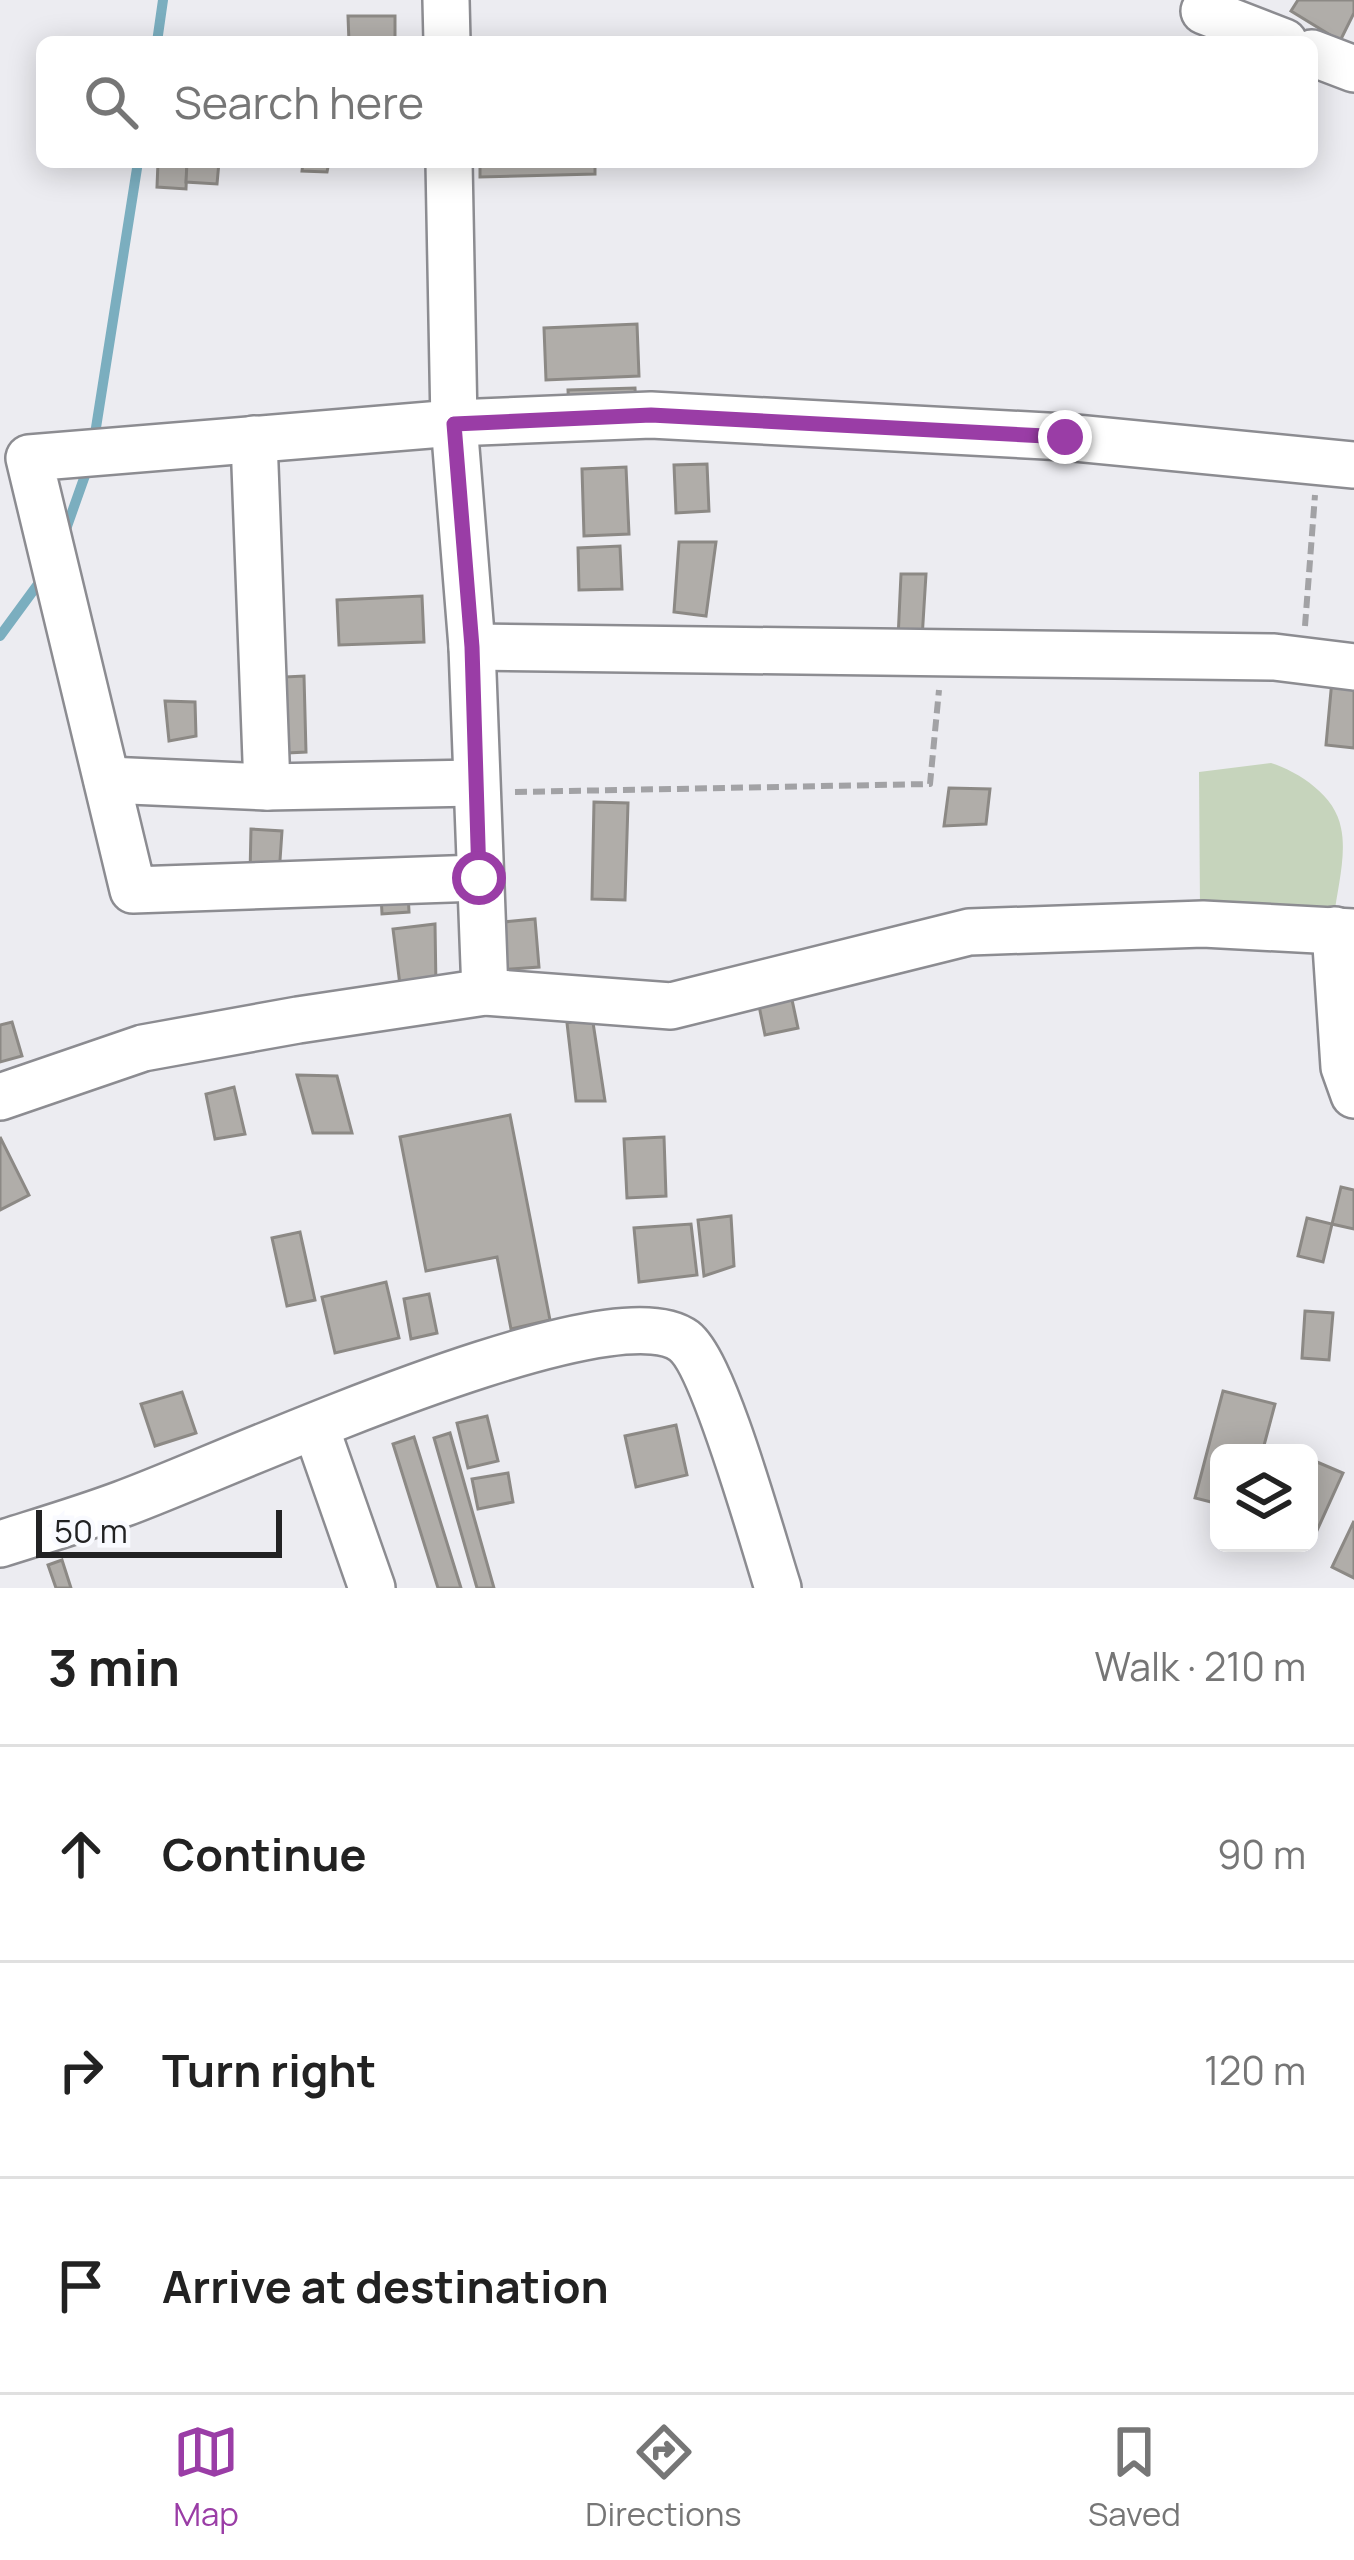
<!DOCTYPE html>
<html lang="en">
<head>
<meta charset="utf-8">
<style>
  :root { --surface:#fff; --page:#f2f2f2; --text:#222; --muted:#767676; --line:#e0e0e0; --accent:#9a3da6 }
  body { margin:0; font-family:Manrope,sans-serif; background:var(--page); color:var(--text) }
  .controls { position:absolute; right:36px; bottom:36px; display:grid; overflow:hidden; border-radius:18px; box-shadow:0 6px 30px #0003 }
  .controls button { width:108px; height:108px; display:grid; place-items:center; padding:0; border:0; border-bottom:3px solid var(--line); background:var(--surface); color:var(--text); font:60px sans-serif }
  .scale { position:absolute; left:36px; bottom:30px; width:246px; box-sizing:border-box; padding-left:12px; border:6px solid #222223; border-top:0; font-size:33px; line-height:42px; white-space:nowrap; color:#222223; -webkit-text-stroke:9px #f9faff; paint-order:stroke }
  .stop { position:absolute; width:36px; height:36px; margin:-27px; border:9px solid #9a3da6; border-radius:50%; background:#fff }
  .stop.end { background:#9a3da6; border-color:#fff; box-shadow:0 3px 12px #0008 }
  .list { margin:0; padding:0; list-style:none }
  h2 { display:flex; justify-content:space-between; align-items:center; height:156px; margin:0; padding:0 48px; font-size:51px }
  h2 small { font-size:39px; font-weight:400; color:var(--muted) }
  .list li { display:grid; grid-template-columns:78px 1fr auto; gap:36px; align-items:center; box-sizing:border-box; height:216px; padding:0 48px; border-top:3px solid var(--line) }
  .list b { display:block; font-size:45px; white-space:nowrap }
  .list em { font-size:39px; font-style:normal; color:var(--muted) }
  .icon { flex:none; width:66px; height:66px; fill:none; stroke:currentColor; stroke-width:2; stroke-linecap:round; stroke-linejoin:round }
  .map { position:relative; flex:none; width:1354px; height:1588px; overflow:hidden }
  .search { position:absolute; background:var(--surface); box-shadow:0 6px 30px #0003; left:36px; right:36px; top:36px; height:132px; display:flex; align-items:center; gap:30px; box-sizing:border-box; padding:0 42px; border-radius:18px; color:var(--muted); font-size:45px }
  .sheet { height:804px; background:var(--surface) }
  nav { display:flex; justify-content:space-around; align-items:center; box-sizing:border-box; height:168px; border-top:3px solid var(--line); background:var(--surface); font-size:33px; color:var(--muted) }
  nav a { display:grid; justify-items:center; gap:6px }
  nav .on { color:var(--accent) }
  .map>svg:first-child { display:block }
  .green { fill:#c6d4bc }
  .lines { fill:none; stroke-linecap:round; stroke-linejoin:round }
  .stream { stroke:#7baebf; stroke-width:10 }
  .building { fill:#b0ada9; stroke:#8c8985; stroke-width:3 }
  .minor-casing { stroke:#8c8c91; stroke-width:50 }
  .path { stroke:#a2a2a5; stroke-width:6; stroke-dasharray:12 6; stroke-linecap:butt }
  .minor { stroke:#fff; stroke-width:45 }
  .route { stroke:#9a3da6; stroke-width:15 }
</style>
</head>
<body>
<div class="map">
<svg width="1354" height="1588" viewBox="0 0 1354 1588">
  <rect width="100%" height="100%" fill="#ececf1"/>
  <path class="green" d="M1271,763C1299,772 1336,796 1341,828C1347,855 1337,890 1334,917L1200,909L1199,772Z"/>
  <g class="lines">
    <g class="stream">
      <path d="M157,42L163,0"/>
      <path d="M95,434L138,162"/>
      <path d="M65,532L88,467"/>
      <path d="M0,636L44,576"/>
    </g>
  </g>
  <g class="building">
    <path d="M1298,0H1354V13L1340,41L1291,11Z"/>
    <path d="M348,16H395V42H349Z"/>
    <path d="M158,162H187L186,189L157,187Z"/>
    <path d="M187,162H219L217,184L186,182Z"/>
    <path d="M303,162H329L327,172L302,171Z"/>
    <path d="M480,162H595V174L480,177Z"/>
    <path d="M637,324L639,376L546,380L544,328Z"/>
    <path d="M635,388L636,409L569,411L568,390Z"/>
    <path d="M707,464L709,511L676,513L674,465Z"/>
    <path d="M626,467L629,534L584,536L582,469Z"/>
    <path d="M679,542H716L706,616L674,612Z"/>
    <path d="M620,546L622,589L579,590L578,548Z"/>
    <path d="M901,574H926L922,639H898Z"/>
    <path d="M422,596L424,642L339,645L337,600Z"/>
    <path d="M304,676L306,752L268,754L265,678Z"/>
    <path d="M1332,680L1354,682V748L1326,745Z"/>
    <path d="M165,701L195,702L196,736L169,741Z"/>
    <path d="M949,788L990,789L986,824L944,826Z"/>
    <path d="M594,802L628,803L625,900L592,899Z"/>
    <path d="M251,829L282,831L279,875H250Z"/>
    <path d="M408,893L409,912L382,914L381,895Z"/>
    <path d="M535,919L539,967L496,970L493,923Z"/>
    <path d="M435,924L436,987L400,985L393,929Z"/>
    <path d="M791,995L798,1028L765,1035L758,1001Z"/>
    <path d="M592,1016L605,1101H576L567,1023Z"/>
    <path d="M12,1022L22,1056L0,1062V1025Z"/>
    <path d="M297,1075L337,1076L352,1133H313Z"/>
    <path d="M234,1087L245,1134L215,1139L206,1094Z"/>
    <path d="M510,1115L550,1320L511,1329L497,1257L426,1271L400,1137Z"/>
    <path d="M0,1137L29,1195L0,1210Z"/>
    <path d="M664,1137L666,1196L627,1198L624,1139Z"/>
    <path d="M1341,1187L1354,1190V1229L1332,1224Z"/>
    <path d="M731,1216L734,1266L704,1276L698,1220Z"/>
    <path d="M1307,1218L1332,1224L1323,1262L1298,1256Z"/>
    <path d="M691,1224L697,1275L639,1282L634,1228Z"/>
    <path d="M300,1232L315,1300L287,1306L272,1238Z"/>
    <path d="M386,1282L399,1338L335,1353L322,1297Z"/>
    <path d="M429,1294L437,1333L411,1339L404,1299Z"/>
    <path d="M1305,1311L1333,1313L1329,1360L1302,1358Z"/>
    <path d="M1223,1391L1275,1404L1262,1453H1219V1504L1195,1498Z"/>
    <path d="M182,1392L196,1433L155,1446L141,1404Z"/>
    <path d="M487,1416L498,1461L468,1468L457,1423Z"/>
    <path d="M676,1425L687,1475L636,1487L625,1436Z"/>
    <path d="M450,1433L494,1588H477L434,1438Z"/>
    <path d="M414,1437L461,1588H438L393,1444Z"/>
    <path d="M1317,1462L1343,1473L1310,1546L1304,1543H1309V1478Z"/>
    <path d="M508,1473L513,1502L478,1509L472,1479Z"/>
    <path d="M1354,1521V1578L1332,1567Z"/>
    <path d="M62,1560L71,1588H56L48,1565Z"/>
  </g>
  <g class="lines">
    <defs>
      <g id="minor">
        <path d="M446,0L447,42"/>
        <path d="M1204,11L1284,42"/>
        <path d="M1312,53L1354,69"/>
        <path d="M449,162L454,423L472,647L485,992"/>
        <path d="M254,439L267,787"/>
        <path d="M472,647L1274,657L1354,667"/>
        <path d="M107,780L267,787L475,783"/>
        <path d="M479,878L133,890L29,458L454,423L651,415L1065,437L1354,465"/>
        <path d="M1335,930L1344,1067L1354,1095"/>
        <path d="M0,1097L143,1048L298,1020L485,992L671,1006L969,932L1203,924L1354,932"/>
        <path d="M316,1428L372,1588"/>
        <path d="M0,1544C41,1531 82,1519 122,1504C215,1471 610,1285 684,1341C715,1365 763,1542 778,1588"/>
      </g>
    </defs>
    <use href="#minor" class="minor-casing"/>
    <g class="path">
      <path d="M1305,626L1315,495"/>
      <path d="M515,792L930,784L939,690"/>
    </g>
    <use href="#minor" class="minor"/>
  </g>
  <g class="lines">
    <path class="route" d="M479,878L472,647L454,424L651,415L1065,437"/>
  </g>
</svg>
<div class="controls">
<button><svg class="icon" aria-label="layers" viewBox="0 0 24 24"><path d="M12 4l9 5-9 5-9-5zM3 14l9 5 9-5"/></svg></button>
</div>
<div class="scale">50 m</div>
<div class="stop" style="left:479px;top:878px"></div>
<div class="stop end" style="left:1065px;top:437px"></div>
<div class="search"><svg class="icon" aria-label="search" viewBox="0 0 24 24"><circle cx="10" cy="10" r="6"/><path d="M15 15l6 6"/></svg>Search here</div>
</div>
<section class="sheet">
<h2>3 min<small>Walk · 210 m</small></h2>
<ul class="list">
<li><svg class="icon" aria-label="ahead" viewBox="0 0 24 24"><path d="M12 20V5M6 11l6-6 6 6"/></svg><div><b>Continue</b></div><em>90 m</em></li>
<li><svg class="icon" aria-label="right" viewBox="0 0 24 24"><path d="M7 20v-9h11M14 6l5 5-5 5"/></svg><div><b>Turn right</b></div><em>120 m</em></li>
<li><svg class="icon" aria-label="arrive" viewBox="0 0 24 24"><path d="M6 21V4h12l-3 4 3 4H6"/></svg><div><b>Arrive at destination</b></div></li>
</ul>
</section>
<nav>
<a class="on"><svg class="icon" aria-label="map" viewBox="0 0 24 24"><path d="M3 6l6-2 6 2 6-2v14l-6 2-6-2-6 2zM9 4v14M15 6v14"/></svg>Map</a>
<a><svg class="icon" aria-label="directions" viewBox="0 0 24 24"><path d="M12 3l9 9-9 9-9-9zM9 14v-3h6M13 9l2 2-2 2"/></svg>Directions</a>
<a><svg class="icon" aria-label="saved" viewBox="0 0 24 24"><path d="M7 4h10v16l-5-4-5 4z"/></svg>Saved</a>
</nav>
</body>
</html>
